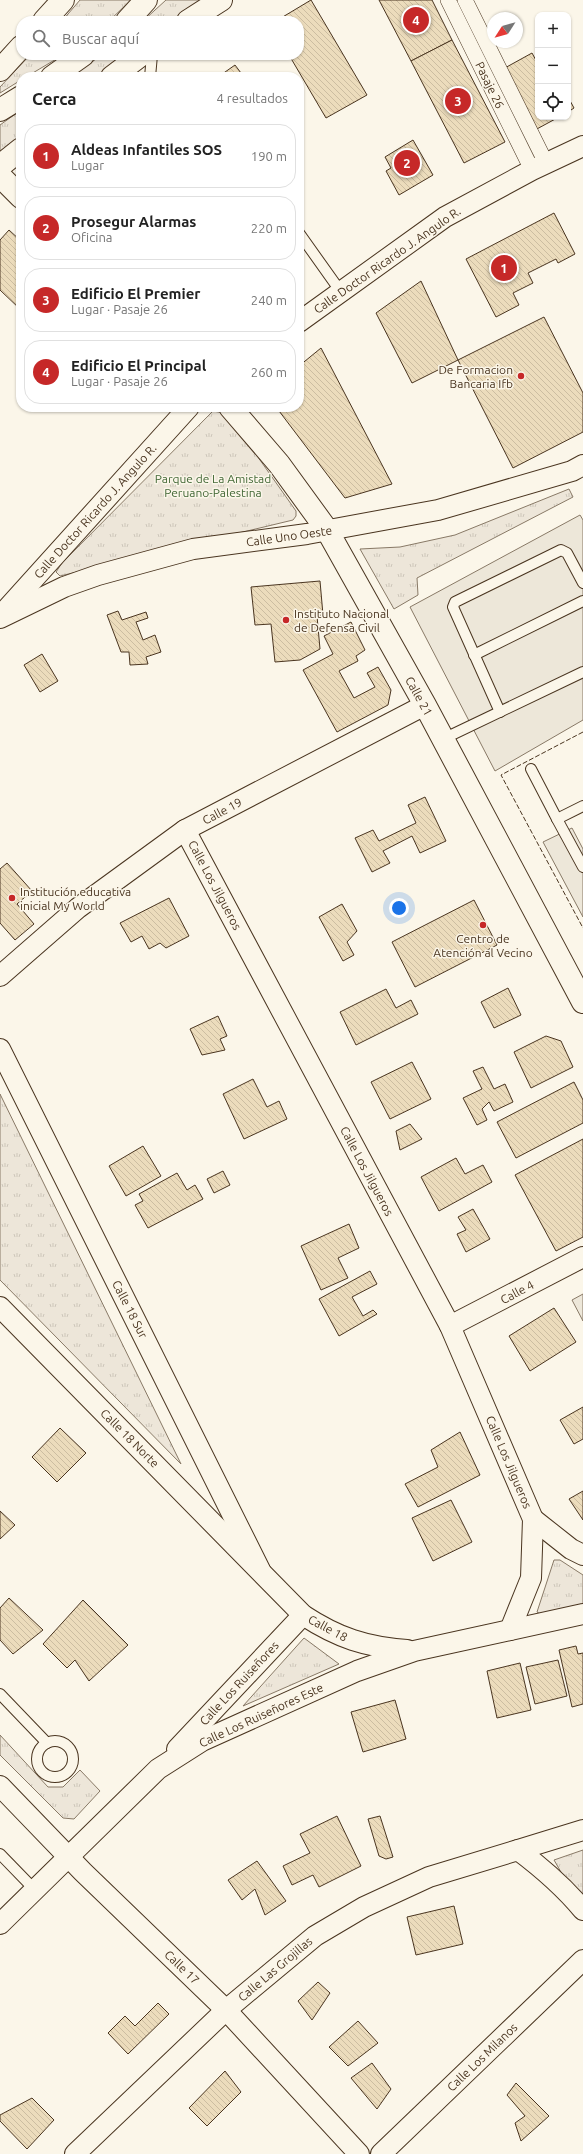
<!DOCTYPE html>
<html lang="es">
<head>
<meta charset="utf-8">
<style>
  :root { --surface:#fff; --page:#f2f2f2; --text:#222; --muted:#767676; --line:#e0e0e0; --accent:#c62828 }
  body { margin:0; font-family:Ubuntu,sans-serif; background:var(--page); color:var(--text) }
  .controls { position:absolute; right:12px; top:12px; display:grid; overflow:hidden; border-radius:8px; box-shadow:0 1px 3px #0004 }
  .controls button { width:36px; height:36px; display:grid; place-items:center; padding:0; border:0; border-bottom:1px solid var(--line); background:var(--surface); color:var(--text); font:20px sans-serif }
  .compass { position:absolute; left:487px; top:12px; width:36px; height:36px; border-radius:50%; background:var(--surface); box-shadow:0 1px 3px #0004; rotate:234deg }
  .you { position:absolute; left:399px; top:908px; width:14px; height:14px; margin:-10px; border:3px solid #fff; border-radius:50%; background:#1a73e8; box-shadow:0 0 0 6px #1a73e833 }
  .badge { display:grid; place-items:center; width:26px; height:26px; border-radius:50%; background:var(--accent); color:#fff; font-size:13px; font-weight:700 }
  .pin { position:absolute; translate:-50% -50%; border:2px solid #fff; box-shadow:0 1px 4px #0006 }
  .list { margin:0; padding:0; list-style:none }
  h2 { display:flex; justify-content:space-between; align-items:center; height:52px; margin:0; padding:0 16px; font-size:17px }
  h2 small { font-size:13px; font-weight:400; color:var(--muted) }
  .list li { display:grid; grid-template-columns:26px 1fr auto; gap:12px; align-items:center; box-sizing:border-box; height:64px; margin:0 8px 8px; padding:0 8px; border:1px solid var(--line); border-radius:16px }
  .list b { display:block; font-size:15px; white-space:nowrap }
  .list p { margin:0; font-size:13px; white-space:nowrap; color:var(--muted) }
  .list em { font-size:13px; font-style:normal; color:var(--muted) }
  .icon { flex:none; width:22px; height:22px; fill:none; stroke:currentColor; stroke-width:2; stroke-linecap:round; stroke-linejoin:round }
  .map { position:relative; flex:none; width:583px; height:2154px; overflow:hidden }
  .search { position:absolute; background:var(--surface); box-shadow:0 1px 3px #0004; left:16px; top:16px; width:288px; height:44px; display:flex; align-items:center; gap:10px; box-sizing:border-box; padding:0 14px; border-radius:16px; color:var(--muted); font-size:15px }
  .panel { position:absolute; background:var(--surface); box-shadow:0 1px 3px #0004; left:16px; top:72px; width:288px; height:340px; border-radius:16px }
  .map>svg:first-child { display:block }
  .grass { fill:url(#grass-tufts); stroke:#887966 }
  .parking { fill:#ede7d9; stroke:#887966 }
  .building { fill:url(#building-back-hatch); stroke:#4a3520 }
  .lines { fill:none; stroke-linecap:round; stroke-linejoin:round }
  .service-casing { stroke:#4a3520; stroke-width:12 }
  .pedestrian-casing { stroke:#4a3520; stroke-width:16 }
  .minor-casing { stroke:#4a3520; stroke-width:22 }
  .tertiary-casing { stroke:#4a3520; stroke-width:24 }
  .secondary-casing { stroke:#4a3520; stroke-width:24 }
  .service { stroke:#fbf6e9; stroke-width:10 }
  .pedestrian { stroke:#fbf6e9; stroke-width:15 }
  .minor { stroke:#fbf6e9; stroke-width:20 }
  .tertiary { stroke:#fbf6e9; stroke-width:22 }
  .secondary { stroke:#fbf6e9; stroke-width:22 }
  .fence { stroke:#4a3520; stroke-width:1; stroke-dasharray:5 2; stroke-linecap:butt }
  .poi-dot { fill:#c62828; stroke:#fbf6e9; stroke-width:1.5 }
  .labels { text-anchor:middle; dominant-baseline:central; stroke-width:3; stroke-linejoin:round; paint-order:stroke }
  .street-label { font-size:12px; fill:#4a3520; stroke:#fbf6e9 }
  .poi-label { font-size:12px; fill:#4a3520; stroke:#fbf6e9; text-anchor:start }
  .park-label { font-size:12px; fill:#436837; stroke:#fbf6e9 }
</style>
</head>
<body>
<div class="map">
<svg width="583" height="2154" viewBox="0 0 583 2154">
  <defs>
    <pattern id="grass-tufts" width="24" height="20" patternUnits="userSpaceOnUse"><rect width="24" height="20" fill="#ede6d9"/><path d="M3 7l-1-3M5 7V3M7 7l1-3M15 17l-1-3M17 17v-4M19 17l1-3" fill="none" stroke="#cdc6ba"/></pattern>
    <pattern id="building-back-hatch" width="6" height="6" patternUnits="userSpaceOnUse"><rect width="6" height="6" fill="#ecdcbc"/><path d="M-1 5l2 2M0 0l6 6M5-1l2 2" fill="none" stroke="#ccbda1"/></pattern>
  </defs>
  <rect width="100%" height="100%" fill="#fbf6e9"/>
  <g class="grass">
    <path d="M80,0H131L109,21H62Z"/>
    <path d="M166,0H202L172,21H143Z"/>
    <path d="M30,55H63L26,77H21V80L0,93V87Z"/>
    <path d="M102,55H125L96,77H70Z"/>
    <path d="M21,110V135L0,153V125Z"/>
    <path d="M213,411L224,413L231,419L296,511V516L293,520L60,576L56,572L62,563Z"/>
    <path d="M569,489L573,497L417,578L418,595L394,609L360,549L400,547L455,535Z"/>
    <path d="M0,1094L181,1464L0,1280Z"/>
    <path d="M554,1560H560L583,1575V1605L542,1615L537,1612Z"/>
    <path d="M304,1638L339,1664L243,1706Z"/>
    <path d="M0,1735L48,1787H63L80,1770L100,1791L74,1819L63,1818L0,1755Z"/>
    <path d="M583,1850V1902L576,1898L554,1860Z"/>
  </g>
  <g class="parking">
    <path d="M580,515L583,520V720L495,771L410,607Z"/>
    <path d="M572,828L583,849V917L543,842Z"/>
    <path d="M583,1294V1321L572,1300Z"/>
  </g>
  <g class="building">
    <path d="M311,0L367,95L326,118L289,55H299V21H276Z"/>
    <path d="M379,0H432L452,40L411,61Z"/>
    <path d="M452,40L505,142L464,163L411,61Z"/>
    <path d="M532,53L538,64V117H559L535,130L503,69Z"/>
    <path d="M235,65L244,77H218Z"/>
    <path d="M568,97L574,108L568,112Z"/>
    <path d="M413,140L433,175L399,195L386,171L391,168L385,157Z"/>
    <path d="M554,213L575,254L558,263L556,259L528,273L533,283L513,293L519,305L496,317L466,259Z"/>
    <path d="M9,230L21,241V310L0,290V240Z"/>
    <path d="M421,281L458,360L412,383L376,313Z"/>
    <path d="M544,317L583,393V432L513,468L458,360Z"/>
    <path d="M321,348L392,484L345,498L276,407H299V366Z"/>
    <path d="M320,581L323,615L317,616L320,649L300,660L275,662L271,624L255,625L251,587Z"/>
    <path d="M118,611L122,620L146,612L148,618L136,622L143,640L155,635L161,652L146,657L148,664L130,665L129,652H121L107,615Z"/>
    <path d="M351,622L365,650L356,656L358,661L339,671L354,698L375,687L367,673L378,667L391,690L388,705L337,732L303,670L333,654L324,636Z"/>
    <path d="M42,654L58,681L40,692L24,665Z"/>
    <path d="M425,797L446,841L420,853L412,836L383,851L390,863L372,872L355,838L373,830L379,841L416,823L408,805Z"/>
    <path d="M7,863L32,891L17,904L34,924L15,940L0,923V869Z"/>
    <path d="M169,898L189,936L166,948L160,943L149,949L142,936L131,942L120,923Z"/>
    <path d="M474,900L497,945L415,987L392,942Z"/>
    <path d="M342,904L357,931L347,942L354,955L343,961L319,917Z"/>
    <path d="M508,988L521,1015L494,1028L481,1002Z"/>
    <path d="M386,989L396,1008L411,1000L418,1014L356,1045L340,1012Z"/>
    <path d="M218,1016L227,1036L220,1039L225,1050L202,1055L190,1029Z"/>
    <path d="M546,1036L561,1041L573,1067L531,1088L514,1052Z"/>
    <path d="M412,1062L431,1099L390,1119L371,1082Z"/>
    <path d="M483,1067L494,1089L505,1084L513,1102L494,1111L489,1102L482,1109L487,1120L477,1125L463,1098L482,1089L473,1071Z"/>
    <path d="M253,1079L267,1107L279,1101L287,1119L244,1139L223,1094Z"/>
    <path d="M574,1082L583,1100V1123L516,1158L497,1122Z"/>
    <path d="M410,1124L422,1139L400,1150L396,1131Z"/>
    <path d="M583,1139V1237L556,1251L515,1175Z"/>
    <path d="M143,1146L161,1176L126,1196L109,1166Z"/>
    <path d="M456,1158L465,1174L483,1165L492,1182L439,1211L421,1177Z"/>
    <path d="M223,1171L230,1185L214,1193L207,1179Z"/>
    <path d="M177,1173L187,1190L195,1185L203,1199L148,1228L135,1205L143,1201L139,1194Z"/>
    <path d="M473,1209L490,1239L466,1252L457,1234L466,1230L458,1217Z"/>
    <path d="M349,1224L359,1248L338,1258L348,1278L321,1290L301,1246Z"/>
    <path d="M370,1271L377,1284L352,1297L363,1316L373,1310L377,1314L339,1336L319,1299Z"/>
    <path d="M554,1308L576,1342L530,1371L509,1336Z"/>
    <path d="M583,1407V1439L574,1444L560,1420Z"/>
    <path d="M60,1428L86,1453L57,1482L32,1457Z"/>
    <path d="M460,1432L480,1475L418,1507L405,1484L438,1467L431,1450Z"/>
    <path d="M583,1491V1520L569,1499Z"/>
    <path d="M451,1500L472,1542L433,1561L412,1518Z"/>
    <path d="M0,1511L15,1525L0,1539Z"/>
    <path d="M9,1598L43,1630L13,1654L0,1640V1608Z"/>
    <path d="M83,1600L128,1645L89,1681L75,1660L67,1668L43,1644Z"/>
    <path d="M576,1646L578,1654L583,1653V1704L572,1707L559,1650Z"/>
    <path d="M558,1660L567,1696L535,1704L526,1667Z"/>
    <path d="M520,1663L531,1710L497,1718L487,1671Z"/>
    <path d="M395,1700L406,1739L363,1752L351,1712Z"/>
    <path d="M337,1816L361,1866L319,1887L313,1875L292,1885L283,1866L310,1853L300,1834Z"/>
    <path d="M380,1816L393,1857L386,1859L379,1856L368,1819Z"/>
    <path d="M257,1861L286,1901L265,1915L255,1889L242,1900L228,1880Z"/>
    <path d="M454,1906L463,1944L416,1955L407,1917Z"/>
    <path d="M318,1982L330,1993L312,2020L298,2001Z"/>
    <path d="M158,2003L169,2014L128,2054L108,2033L125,2016L135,2026Z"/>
    <path d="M358,2021L378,2043L348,2066L329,2047Z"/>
    <path d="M372,2063L391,2089L377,2109L351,2078Z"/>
    <path d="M225,2071L241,2092L207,2126L189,2108Z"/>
    <path d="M516,2083L549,2116L521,2141L515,2123L525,2116L507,2095Z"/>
    <path d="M32,2098L54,2120L27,2149L0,2121V2115Z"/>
  </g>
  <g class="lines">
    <defs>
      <g id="service">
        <path d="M150,77L152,55"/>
        <path d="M299,233L341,292"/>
        <path d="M474,655L583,601"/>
        <path d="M500,712L453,607L455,602L561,550L567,553L583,583"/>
        <path d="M443,739L583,672"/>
        <path d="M531,769L557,819"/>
        <path d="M583,806L557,819L583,867"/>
        <path d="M0,1694L47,1743"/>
        <circle cx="55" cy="1759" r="18"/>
        <path d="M0,1854L34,1889"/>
      </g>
      <g id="pedestrian">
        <path d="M448,0L532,170"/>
        <path d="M465,0L546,163"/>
      </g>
      <g id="minor">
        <path d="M299,322L445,217L532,170L583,146"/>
        <path d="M3,613L189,407"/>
        <path d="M0,618L64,587L98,575L193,549L307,534L438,510L572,471L583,465"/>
        <path d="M185,830L450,1326L533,1519L531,1578L510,1630"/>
        <path d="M0,976L78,908L185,830L425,705"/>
        <path d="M0,1049L260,1570"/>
        <path d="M0,1307L303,1615C338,1638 366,1647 407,1650"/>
        <path d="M450,1326L583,1257"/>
        <path d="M533,1519L571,1549L583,1555"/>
        <path d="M177,1749L303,1615"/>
        <path d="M0,1786L83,1872L226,2010L359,2154"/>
        <path d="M518,1850L583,1830"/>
        <path d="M0,1924L158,1769L202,1741L357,1671L414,1651L583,1614"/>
        <path d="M75,2154L226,2010L315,1936L364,1907L429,1877L518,1850C542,1868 564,1887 583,1910"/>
        <path d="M381,2154L583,1960"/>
      </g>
      <g id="tertiary">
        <path d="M0,176L21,197"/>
        <path d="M230,407L279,464L327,530L425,705L583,1002"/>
      </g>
      <g id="secondary">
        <path d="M44,21L63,0"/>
        <path d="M127,21L146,0"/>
        <path d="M188,21L221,0"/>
        <path d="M0,70L21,47"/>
        <path d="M52,77L83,55"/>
        <path d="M112,77L141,55"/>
        <path d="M0,110L21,97"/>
        <path d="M0,166L21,149"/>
      </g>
    </defs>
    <use href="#service" class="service-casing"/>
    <use href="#pedestrian" class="pedestrian-casing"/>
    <use href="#minor" class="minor-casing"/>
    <use href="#tertiary" class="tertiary-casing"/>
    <use href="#secondary" class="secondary-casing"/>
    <use href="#service" class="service"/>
    <use href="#pedestrian" class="pedestrian"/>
    <use href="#minor" class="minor"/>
    <use href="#tertiary" class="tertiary"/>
    <use href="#secondary" class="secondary"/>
    <path class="fence" d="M583,732L501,775L583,928"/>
  </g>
  <g class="poi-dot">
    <circle cx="521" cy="376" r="4"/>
    <circle cx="286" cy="620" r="4"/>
    <circle cx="12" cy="898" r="4"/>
    <circle cx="483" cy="925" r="4"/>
  </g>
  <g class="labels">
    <g class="street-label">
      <text transform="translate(490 85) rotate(64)">Pasaje 26</text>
      <text transform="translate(387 260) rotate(-35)">Calle Doctor Ricardo J. Angulo R.</text>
      <text transform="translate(95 511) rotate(-48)">Calle Doctor Ricardo J. Angulo R.</text>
      <text transform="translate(289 536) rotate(-8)">Calle Uno Oeste</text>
      <text transform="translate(419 696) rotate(61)">Calle 21</text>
      <text transform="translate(222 811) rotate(-28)">Calle 19</text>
      <text transform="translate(215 885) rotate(62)">Calle Los Jilgueros</text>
      <text transform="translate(367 1171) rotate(62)">Calle Los Jilgueros</text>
      <text transform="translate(517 1292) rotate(-28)">Calle 4</text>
      <text transform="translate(130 1309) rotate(63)">Calle 18 Sur</text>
      <text transform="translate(130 1438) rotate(45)">Calle 18 Norte</text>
      <text transform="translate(509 1462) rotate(67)">Calle Los Jilgueros</text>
      <text transform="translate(328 1628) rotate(28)">Calle 18</text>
      <text transform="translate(239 1683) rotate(-47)">Calle Los Ruiseñores</text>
      <text transform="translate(261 1715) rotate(-25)">Calle Los Ruiseñores Este</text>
      <text transform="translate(182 1967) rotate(44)">Calle 17</text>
      <text transform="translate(275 1969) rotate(-40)">Calle Las Grojillas</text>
      <text transform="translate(482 2057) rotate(-44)">Calle Los Milanos</text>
    </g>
    <g class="poi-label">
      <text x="513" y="369" text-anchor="end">De Formacion<tspan x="513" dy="14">Bancaria Ifb</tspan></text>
      <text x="294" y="613">Instituto Nacional<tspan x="294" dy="14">de Defensa Civil</tspan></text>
      <text x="20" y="891">Institución educativa<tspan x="20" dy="14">inicial My World</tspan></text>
      <text x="483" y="938" text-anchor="middle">Centro de<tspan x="483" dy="14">Atención al Vecino</tspan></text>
    </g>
    <g class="park-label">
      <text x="213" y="478">Parque de La Amistad<tspan x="213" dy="14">Peruano-Palestina</tspan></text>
    </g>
  </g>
</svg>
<div class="controls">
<button>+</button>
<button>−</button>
<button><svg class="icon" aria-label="locate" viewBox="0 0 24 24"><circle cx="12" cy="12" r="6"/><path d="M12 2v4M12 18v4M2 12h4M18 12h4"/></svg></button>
</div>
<svg class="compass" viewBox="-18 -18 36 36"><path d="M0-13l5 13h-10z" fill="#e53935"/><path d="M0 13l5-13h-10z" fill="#767676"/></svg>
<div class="you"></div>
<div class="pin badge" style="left:504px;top:268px">1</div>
<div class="pin badge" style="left:407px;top:163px">2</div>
<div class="pin badge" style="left:458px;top:101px">3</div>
<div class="pin badge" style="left:416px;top:20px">4</div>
<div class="search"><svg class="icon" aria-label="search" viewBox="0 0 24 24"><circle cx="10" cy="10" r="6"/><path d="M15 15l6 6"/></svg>Buscar aquí</div>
<section class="panel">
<h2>Cerca<small>4 resultados</small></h2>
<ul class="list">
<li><span class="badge">1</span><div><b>Aldeas Infantiles SOS</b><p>Lugar</p></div><em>190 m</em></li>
<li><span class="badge">2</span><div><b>Prosegur Alarmas</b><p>Oficina</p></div><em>220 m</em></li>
<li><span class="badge">3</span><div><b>Edificio El Premier</b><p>Lugar · Pasaje 26</p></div><em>240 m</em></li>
<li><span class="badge">4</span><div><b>Edificio El Principal</b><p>Lugar · Pasaje 26</p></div><em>260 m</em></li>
</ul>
</section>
</div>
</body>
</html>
